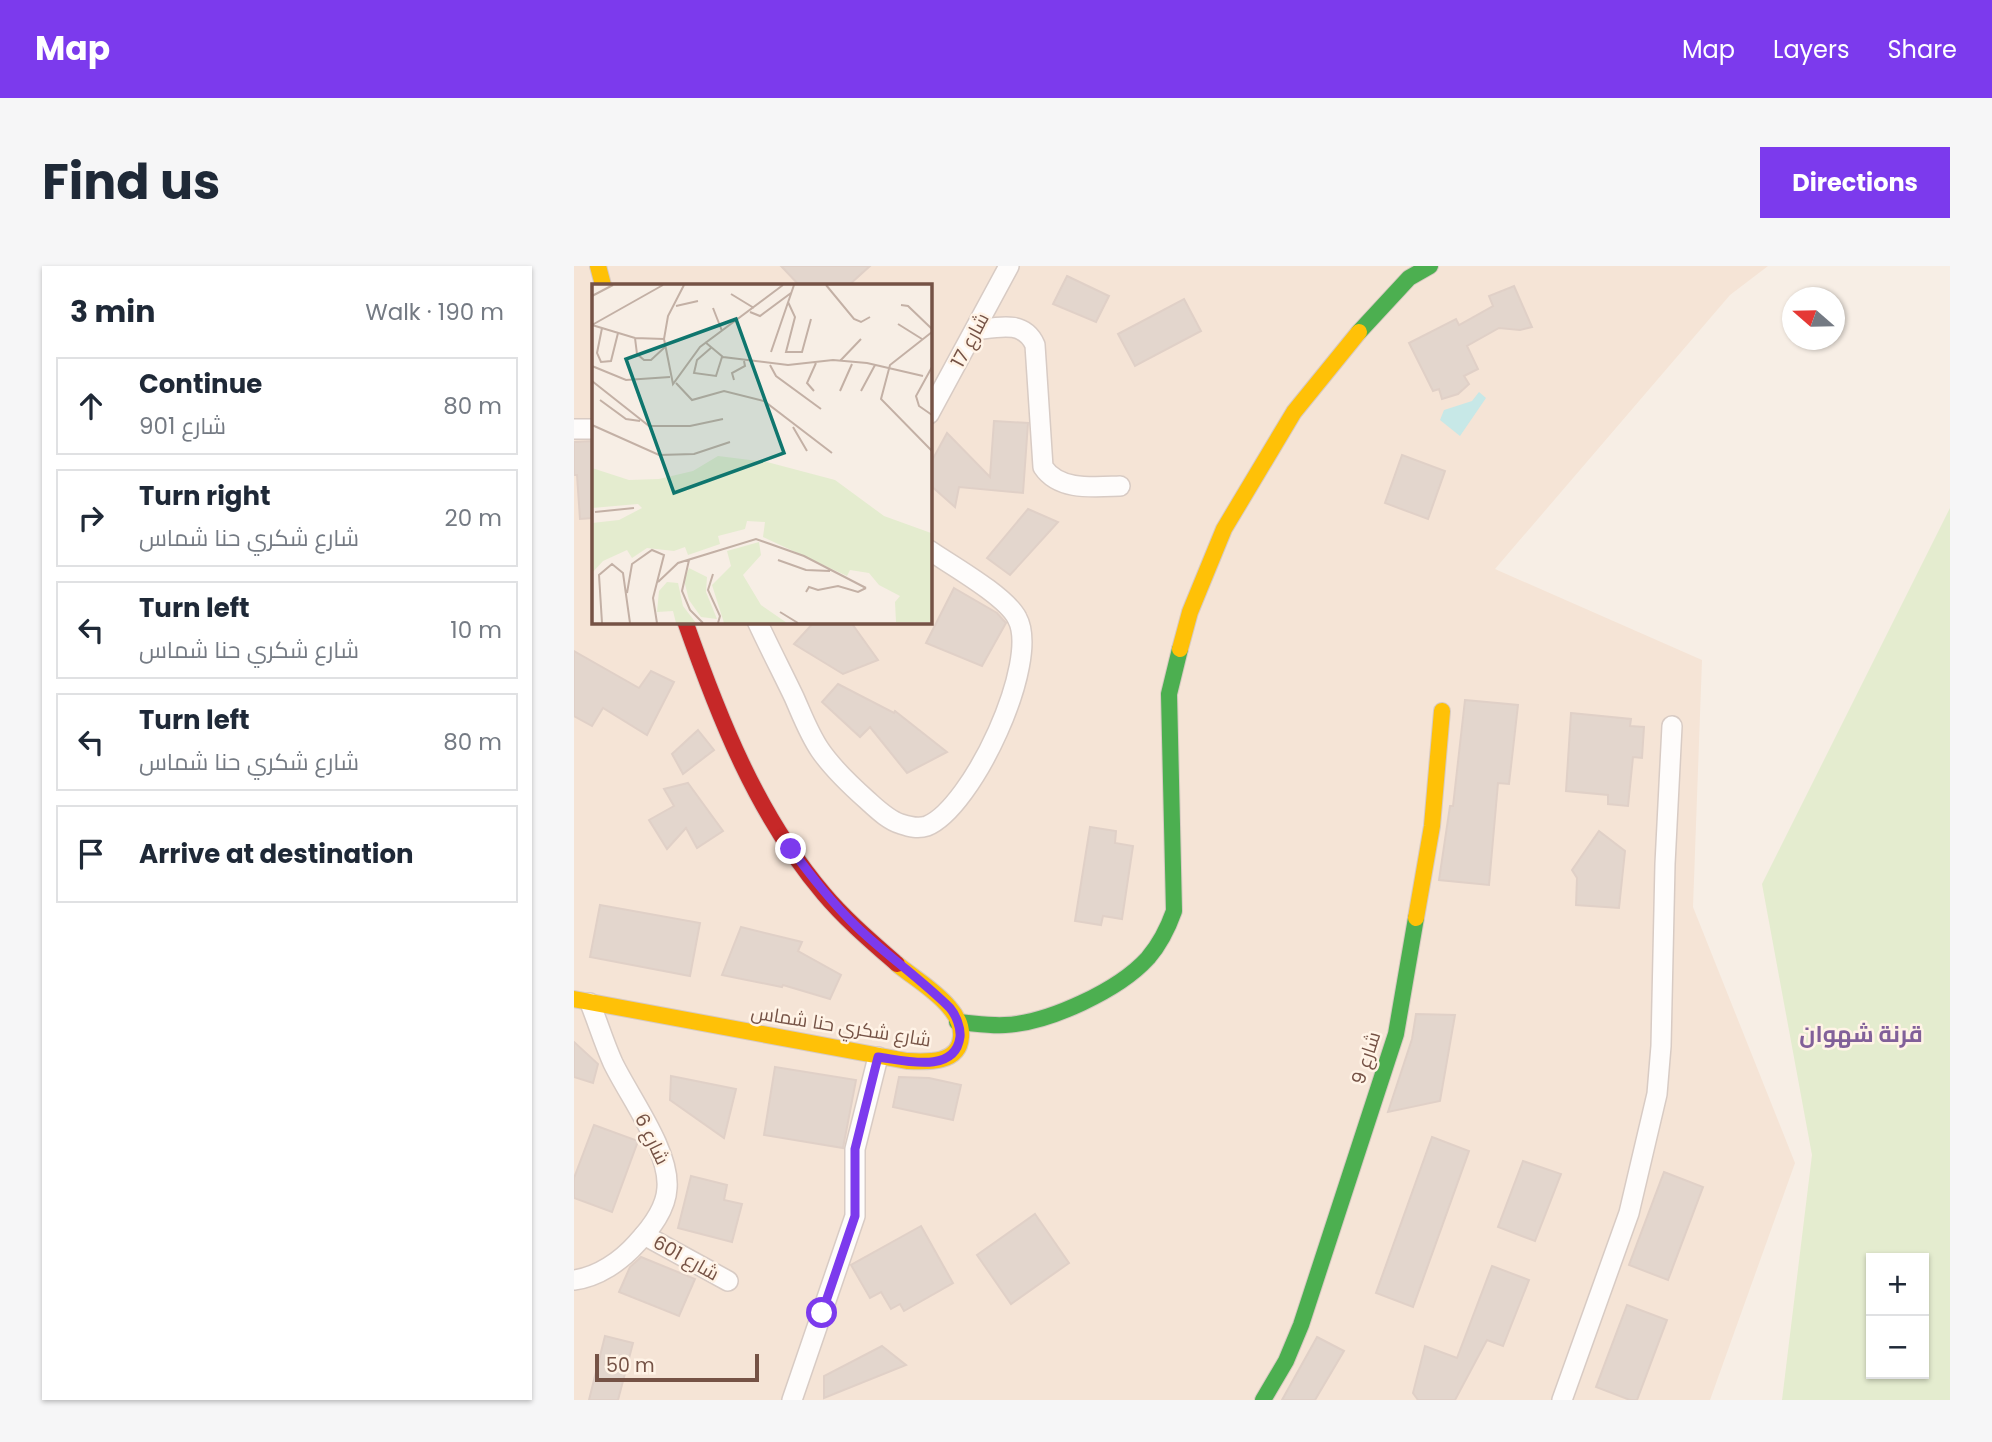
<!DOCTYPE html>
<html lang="en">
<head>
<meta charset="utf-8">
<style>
  :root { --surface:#fff; --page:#f6f6f7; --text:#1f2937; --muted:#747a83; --line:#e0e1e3; --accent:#7c3aed }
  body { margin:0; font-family:Poppins,Cairo,sans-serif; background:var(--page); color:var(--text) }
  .controls { position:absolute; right:21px; bottom:21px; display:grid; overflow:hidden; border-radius:0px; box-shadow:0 2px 5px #0004 }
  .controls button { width:63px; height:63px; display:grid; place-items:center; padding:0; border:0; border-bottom:2px solid var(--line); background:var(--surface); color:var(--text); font:35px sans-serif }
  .compass { position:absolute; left:1208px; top:21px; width:63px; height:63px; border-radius:50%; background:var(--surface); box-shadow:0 2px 5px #0004; rotate:290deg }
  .scale { position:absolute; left:21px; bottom:18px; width:164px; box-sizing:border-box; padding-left:7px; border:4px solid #755245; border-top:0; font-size:19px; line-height:24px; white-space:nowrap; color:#755245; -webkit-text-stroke:5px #fff3e6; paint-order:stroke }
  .stop { position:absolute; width:21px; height:21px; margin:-16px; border:5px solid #7c3aed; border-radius:50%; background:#fff }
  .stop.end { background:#7c3aed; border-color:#fff; box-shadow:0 2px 7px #0008 }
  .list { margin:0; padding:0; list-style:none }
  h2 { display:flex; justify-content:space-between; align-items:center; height:91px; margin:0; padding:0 28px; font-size:30px }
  h2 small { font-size:23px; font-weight:400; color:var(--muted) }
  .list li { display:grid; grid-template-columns:46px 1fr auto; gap:21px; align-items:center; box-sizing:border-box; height:98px; margin:0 14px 14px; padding:0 14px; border:2px solid var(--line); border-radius:0px }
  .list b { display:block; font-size:26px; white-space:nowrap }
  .list p { margin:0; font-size:23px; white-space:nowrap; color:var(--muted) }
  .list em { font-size:23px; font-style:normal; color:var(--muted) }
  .icon { flex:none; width:38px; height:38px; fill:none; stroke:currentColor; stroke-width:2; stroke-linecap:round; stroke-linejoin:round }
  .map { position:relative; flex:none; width:1376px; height:1134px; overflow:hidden; border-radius:0px }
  header { display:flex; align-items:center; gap:42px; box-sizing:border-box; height:98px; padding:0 35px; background:var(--accent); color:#fff }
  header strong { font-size:33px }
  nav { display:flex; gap:38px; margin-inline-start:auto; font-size:24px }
  .intro { display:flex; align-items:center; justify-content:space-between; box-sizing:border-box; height:168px; padding:0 42px }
  h1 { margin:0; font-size:49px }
  .button { padding:18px 32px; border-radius:0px; background:var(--accent); color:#fff; font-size:24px; font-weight:700 }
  main { display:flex; gap:42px; padding:0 42px }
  aside { flex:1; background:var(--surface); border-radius:0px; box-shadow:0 2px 5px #0004 }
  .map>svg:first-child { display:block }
  .residential { fill:#f5e4d6; fill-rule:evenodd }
  .green { fill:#e4eccf; fill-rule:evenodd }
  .water { fill:#c7e8e7 }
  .building { fill:#e3d6cd; stroke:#e0d0c7; stroke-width:2 }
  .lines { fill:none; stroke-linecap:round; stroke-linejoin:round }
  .street-casing { stroke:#d8cbc4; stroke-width:22 }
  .fast-casing { stroke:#d7cac2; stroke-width:18 }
  .slow-casing { stroke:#d7cac2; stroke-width:18 }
  .jam-casing { stroke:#d7cac2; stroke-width:18 }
  .street { stroke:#fefcfb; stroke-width:19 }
  .fast { stroke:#4caf50; stroke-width:16 }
  .slow { stroke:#ffc107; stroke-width:16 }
  .jam { stroke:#c62828; stroke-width:16 }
  .route { stroke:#7c3aed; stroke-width:9 }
  .labels { text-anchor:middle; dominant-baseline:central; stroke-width:5; stroke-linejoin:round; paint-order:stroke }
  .street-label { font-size:19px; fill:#755245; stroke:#fff3e6 }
  .quarter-label { font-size:23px; font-weight:bold; fill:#816099; stroke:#fff3e6 }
  .inset-road { fill:none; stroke:#c3b0a5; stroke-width:2 }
  .view { fill:#0f766e; fill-opacity:0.15; stroke:#0f766e; stroke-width:3.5 }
  .inset-edge { fill:none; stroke:#755245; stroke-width:3.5 }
</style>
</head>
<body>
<header>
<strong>Map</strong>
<nav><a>Map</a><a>Layers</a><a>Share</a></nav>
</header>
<div class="intro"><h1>Find us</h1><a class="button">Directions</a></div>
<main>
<aside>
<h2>3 min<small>Walk · 190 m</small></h2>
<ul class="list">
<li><svg class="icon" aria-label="ahead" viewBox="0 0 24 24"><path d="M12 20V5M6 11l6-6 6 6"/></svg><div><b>Continue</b><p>شارع 901</p></div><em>80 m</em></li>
<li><svg class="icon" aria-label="right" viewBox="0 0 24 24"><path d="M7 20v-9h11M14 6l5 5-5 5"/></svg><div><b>Turn right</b><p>شارع شكري حنا شماس</p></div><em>20 m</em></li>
<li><svg class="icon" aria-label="left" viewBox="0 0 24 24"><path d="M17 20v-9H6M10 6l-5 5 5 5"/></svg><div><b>Turn left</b><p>شارع شكري حنا شماس</p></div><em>10 m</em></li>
<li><svg class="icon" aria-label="left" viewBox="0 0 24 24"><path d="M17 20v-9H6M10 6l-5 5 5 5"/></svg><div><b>Turn left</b><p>شارع شكري حنا شماس</p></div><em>80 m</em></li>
<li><svg class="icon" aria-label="arrive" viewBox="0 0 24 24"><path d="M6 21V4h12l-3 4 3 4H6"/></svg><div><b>Arrive at destination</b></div></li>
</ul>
</aside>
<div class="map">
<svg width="1376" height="1134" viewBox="0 0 1376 1134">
  <rect width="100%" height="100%" fill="#f7eee5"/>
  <path class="residential" d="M0,0H1194L1156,29L921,303L1128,394L1119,641L1221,897L1136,1134H0ZM19,19H355V355H19Z"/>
  <path class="green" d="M1376,242V1134H1208L1238,889L1188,618ZM1297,992H1350V1108H1297Z"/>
  <path class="water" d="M905,126L912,132L886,170L866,154L870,144L898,135Z"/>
  <g class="building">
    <path d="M207,0H296L275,19H225Z"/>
    <path d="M493,10L535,30L522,56L479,38Z"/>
    <path d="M940,20L958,61L946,64L925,62L893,80L904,103L890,110L895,118L884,128L868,133L865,123L859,125L835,77L882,53L885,59L919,40L915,30Z"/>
    <path d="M610,33L627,65L561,100L544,68Z"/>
    <path d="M420,155L454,157L449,227L385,221L381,241L355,218V200L373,167L416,211Z"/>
    <path d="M19,175V252L6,253L3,209H0V176Z"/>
    <path d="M828,189L871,205L854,253L811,237Z"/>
    <path d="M454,243L484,256L436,309L413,292Z"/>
    <path d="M380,322L423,347L432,357L408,400L352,377Z"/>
    <path d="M241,355H276L304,394L269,408L220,378Z"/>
    <path d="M0,385L65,422L77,405L100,416L73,469L29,442L18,460L0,450Z"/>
    <path d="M264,418L320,447L321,445L373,486L333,507L296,461L286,471L248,436Z"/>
    <path d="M891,434L944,439L935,518L924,517L915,619L865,614L876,540H879Z"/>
    <path d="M997,447L1057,453L1056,460L1070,461L1068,492L1059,491L1054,540L1034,538V529L992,525Z"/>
    <path d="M124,464L140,484L109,508L98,488Z"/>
    <path d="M114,517L149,565L123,582L112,562L93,583L75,554L100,540L90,523Z"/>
    <path d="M516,561L542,565L541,577L559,580L548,653L529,650L527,659L501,655Z"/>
    <path d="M1025,565L1051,585L1045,642L1002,639L1003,612L998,604Z"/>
    <path d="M26,639L126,657L116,710L16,691Z"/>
    <path d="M167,661L228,676L224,685L267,709L256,733L209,719L208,721L148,709Z"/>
    <path d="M842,748L881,749L866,835L814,846L838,773Z"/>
    <path d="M0,776L24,798L19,817L0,811Z"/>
    <path d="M201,801L282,814L269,882L190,869Z"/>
    <path d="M97,810L162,823L150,872L96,834Z"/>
    <path d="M325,811L355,812L387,819L379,854L319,841Z"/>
    <path d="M20,859L64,875L38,946L0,932V912Z"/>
    <path d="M858,871L895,885L839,1041L802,1027Z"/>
    <path d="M949,895L987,908L961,975L924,961Z"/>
    <path d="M1090,906L1129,921L1094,1014L1055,999Z"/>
    <path d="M117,910L153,919L150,934L168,938L158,976L104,962Z"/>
    <path d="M461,948L495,997L437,1038L403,989Z"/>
    <path d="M347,960L379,1017L330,1045L326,1038L317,1043L307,1026L296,1032L277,999Z"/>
    <path d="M67,991L121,1013L105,1050L45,1026L56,1001Z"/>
    <path d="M918,1000L955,1014L929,1080L913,1074L881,1134H844L839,1127L851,1080L883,1092Z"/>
    <path d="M1053,1039L1093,1054L1063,1134H1056L1022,1121Z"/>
    <path d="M31,1070L59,1077L44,1134H15Z"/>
    <path d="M743,1071L770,1085L741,1134H708Z"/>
    <path d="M308,1080L332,1099L250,1132V1110Z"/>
  </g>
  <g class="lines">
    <defs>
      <g id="street">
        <path d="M402,64C425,61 450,54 461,79L469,201C485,225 519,221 546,220"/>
        <path d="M355,148L435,0"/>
        <path d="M0,163H19"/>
        <path d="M183,355C195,381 208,406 220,431C228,449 235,468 246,484C259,503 275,518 293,534C303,543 314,554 327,558C336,561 344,563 353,560C398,542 467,395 443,352C432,330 377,299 355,284"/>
        <path d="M70,969L154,1015"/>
        <path d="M0,1014C24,1011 47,995 63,977C77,962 92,943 93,922C96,885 56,832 39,797C30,777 24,757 16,737"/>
        <path d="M218,1134L281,950V883L304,791"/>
        <path d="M988,1134L1055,947L1083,828L1087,780L1091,598L1098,460"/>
      </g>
      <g id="fast">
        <path d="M785,66L835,12L856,0"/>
        <path d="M383,756C399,757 415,760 431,759C475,757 545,724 574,692C586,678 594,662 600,645L595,428L606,383"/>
        <path d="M689,1134L712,1095L727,1059L822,768L842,652"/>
      </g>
      <g id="slow">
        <path d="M24,0L29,19"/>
        <path d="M606,383L616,346L650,263L720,146L785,66"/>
        <path d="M842,652L858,560L868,445"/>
        <path d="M0,733L333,795C353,796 385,798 387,771C388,760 382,749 375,741C361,724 340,712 323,698"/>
      </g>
      <path id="jam" d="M111,355C145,452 183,549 250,628C272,654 298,676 323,698"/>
    </defs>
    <use href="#street" class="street-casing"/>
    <use href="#fast" class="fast-casing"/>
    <use href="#slow" class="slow-casing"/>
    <use href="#jam" class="jam-casing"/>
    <use href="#street" class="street"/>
    <use href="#fast" class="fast"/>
    <use href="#slow" class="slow"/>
    <use href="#jam" class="jam"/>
  </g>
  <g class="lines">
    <path class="route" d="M217,583C238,611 258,637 283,661C312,689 347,713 376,742C382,749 387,762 386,771C381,809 329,794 304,791L281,883V950L248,1047"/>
  </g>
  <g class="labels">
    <g class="street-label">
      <text transform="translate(396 74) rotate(-62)">شارع 17</text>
      <text transform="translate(267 760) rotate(9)">شارع شكري حنا شماس</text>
      <text transform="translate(792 792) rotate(-72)">شارع 9</text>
      <text transform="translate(78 873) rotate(64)">شارع 6</text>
      <text transform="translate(112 992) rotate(29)">شارع 601</text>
    </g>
    <g class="quarter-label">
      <text x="1287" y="768">قرنة شهوان</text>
    </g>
  </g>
  <g transform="translate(18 18)">
    <rect width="340" height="340" fill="#f7eee5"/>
    <path d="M126,172L175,178L243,196L292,232L339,249V338H304L303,318L308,312L287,301L277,289L258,286L255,292L171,253L173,238L155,237L153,245L126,252L128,260L96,271L93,263L82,267L55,264L40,274L35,266L11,277L0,289V239L27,236L50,224L46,220L0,224V184L37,196L67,195L101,187ZM167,258L169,271L151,291L169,321L195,339H132L120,301L139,282L135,267ZM97,284L115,293L114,308L125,335L109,333L97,316L92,296ZM75,298L86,299L91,322L104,339H84L81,327L65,328L67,307Z" fill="#e4eccf"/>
    <path class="inset-road" d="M92,1L76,32L72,55L81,100L108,63L191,1M234,1L262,35L269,38L278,33M139,10L162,24M0,12L21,1M196,18L203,33L194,68H210L219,35M309,21L316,22L340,45M84,22L106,17M121,24L130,47M158,28L168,32L199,9M306,40L330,55M0,41L71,1M0,41L43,54L72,55M10,44L5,69L9,78L19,77L26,49M340,48L298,81L289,115L340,167M43,54L45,70L52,76H59L73,63M113,58L131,73L196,81L241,76L275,79L331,92M120,63L105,76L102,89L124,92L130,73M179,68L202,1M248,77L269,55M178,81L184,92L229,125M0,82L34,96L78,93M340,83L324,112L327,122L340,131M142,96L140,89L153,82L152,77M0,97L57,142H98L131,135M84,99L100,116L132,107L172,117L240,169M222,107L215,99L224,79M248,107L260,80M269,107L283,81M8,116L34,135L48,137M0,141L67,171L102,170L138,158M201,143L215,167M3,228L42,224M97,276L90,307L98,326L111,339M186,276L214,286L238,287M121,290L116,306L128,332L126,339M66,298L86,279L164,255L212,272L274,304M214,308L217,303L226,306L246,302L266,308L274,304M35,309L40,280L60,266L72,271L61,314L65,339M188,328L206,339M10,339L7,291L20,280L31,289L38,339"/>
    <path class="view" d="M144,35L192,169L82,209L34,75Z"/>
    <rect width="340" height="340" class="inset-edge"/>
  </g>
</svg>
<div class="controls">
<button>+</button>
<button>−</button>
</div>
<svg class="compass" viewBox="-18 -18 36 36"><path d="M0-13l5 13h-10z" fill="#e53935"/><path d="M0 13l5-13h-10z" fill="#747a83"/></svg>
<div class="scale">50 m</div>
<div class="stop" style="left:248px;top:1047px"></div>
<div class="stop end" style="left:217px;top:583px"></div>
</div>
</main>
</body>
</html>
